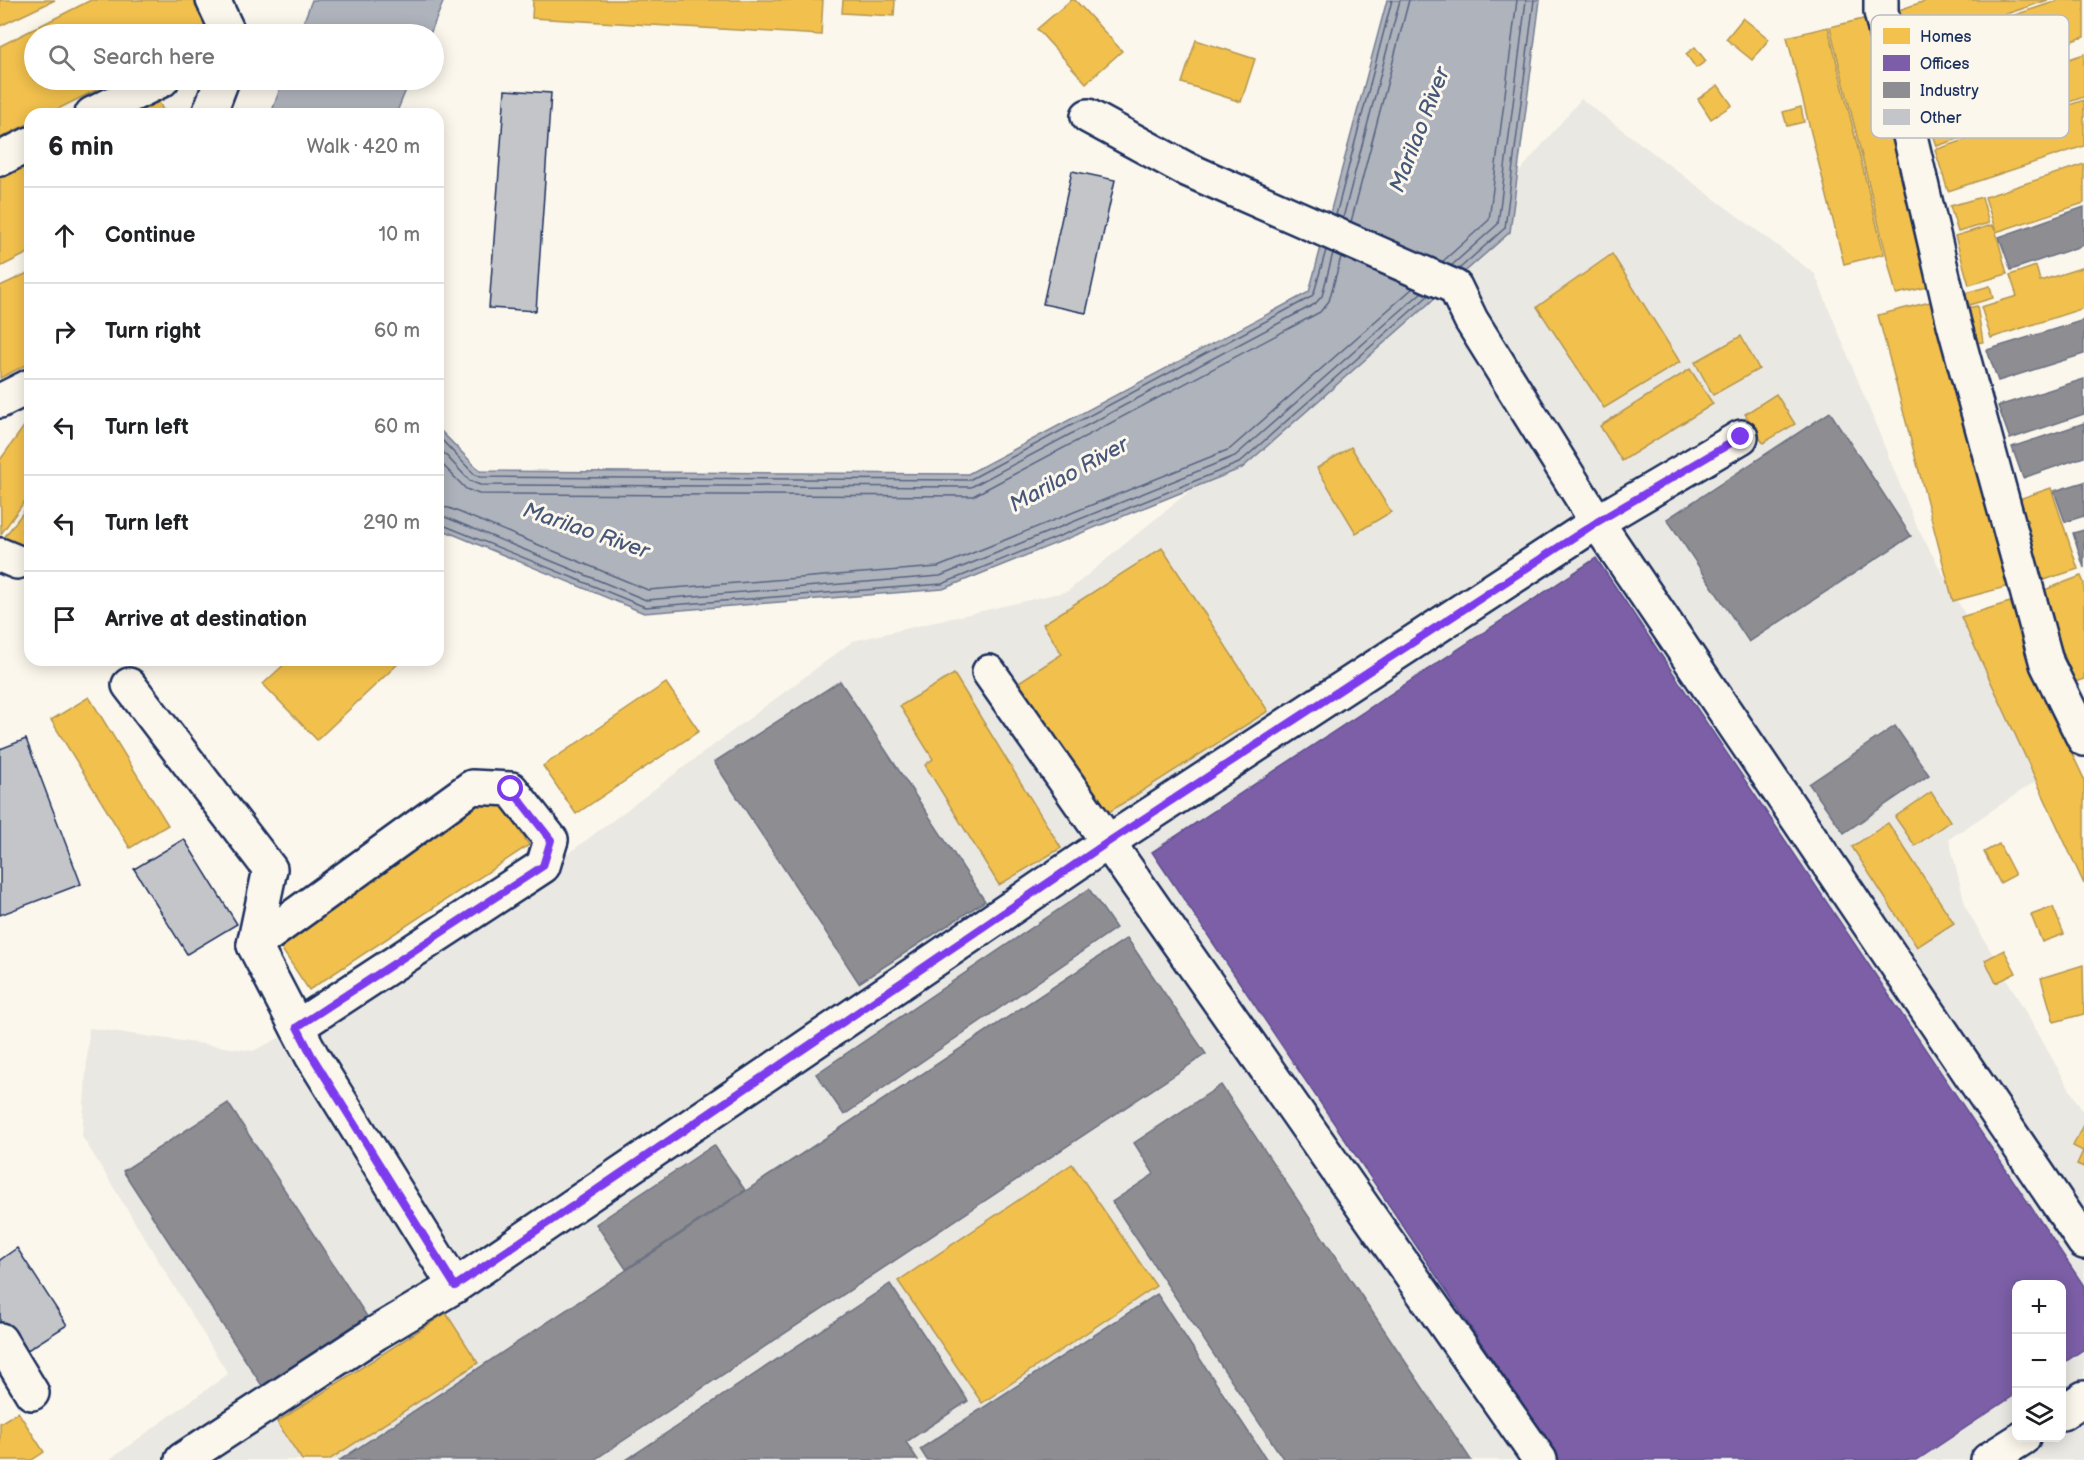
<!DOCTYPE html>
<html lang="en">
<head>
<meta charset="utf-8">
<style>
  :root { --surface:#fff; --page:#f6f6f6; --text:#202124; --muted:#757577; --line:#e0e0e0 }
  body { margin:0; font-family:"Balsamiq Sans",sans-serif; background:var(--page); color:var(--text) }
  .controls { position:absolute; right:18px; bottom:18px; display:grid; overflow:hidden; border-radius:12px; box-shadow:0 3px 15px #0003 }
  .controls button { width:54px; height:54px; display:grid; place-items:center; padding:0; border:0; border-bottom:2px solid var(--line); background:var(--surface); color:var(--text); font:30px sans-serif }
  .stop { position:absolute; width:18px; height:18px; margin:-14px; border:4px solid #7c3aed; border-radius:50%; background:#fff }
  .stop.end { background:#7c3aed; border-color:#fff; box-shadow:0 2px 6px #0008 }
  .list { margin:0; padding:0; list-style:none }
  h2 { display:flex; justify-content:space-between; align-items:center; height:78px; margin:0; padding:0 24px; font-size:26px }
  h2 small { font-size:20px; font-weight:400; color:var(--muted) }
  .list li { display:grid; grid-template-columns:39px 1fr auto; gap:18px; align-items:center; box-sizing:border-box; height:96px; padding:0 24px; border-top:2px solid var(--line) }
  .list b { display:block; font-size:22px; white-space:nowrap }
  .list em { font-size:20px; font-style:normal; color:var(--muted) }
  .icon { flex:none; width:33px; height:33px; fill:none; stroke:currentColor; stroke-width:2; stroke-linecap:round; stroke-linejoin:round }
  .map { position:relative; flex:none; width:2084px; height:1460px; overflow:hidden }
  .search { position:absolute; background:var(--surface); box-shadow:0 3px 15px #0003; left:24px; top:24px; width:420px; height:66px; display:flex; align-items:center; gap:15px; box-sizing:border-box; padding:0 21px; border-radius:33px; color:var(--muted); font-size:22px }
  .panel { position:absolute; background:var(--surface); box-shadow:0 3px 15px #0003; left:24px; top:108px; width:420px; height:558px; border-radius:18px }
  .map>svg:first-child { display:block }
  .built { fill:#eae8e2; fill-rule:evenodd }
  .water { fill:#afb3bb; stroke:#747e96; stroke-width:1.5 }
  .homes { fill:#f2c14e; stroke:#b29553; stroke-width:1.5 }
  .offices { fill:#7b5ea7; stroke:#5e5091; stroke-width:1.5 }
  .industry { fill:#8d8d92; stroke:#6b7182; stroke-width:1.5 }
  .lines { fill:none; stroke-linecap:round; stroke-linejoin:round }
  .shore { stroke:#566483; stroke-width:1.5 }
  .building { fill:#c3c5c9; stroke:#1b2f5e; stroke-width:1.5 }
  .minor-casing { stroke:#1b2f5e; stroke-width:38 }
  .minor { stroke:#fbf7ec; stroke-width:33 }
  .route { stroke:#7c3aed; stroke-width:8 }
  .labels { text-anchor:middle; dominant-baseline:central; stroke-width:6; stroke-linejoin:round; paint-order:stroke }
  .water-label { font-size:22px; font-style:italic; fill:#47577a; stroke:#fbf7ec }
  .key { fill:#fbf7ec; stroke:#b8bbc1; stroke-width:1.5 }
  .key-label { font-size:16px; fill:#1b2f5e }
</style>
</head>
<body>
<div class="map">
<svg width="2084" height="1460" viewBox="0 0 2084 1460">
  <rect width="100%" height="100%" fill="#fbf7ec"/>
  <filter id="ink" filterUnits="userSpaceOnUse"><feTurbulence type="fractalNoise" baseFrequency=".0167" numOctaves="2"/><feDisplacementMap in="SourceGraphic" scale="12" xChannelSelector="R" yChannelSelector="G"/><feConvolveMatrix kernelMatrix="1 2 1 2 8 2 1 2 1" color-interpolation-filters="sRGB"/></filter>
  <g filter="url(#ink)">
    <path class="built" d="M1581,99L1815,274L1917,527L2051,771L1949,839L1966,908L2084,1114V1460H109L228,1374L82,1136L89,1028L253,1051L404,976L853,641L1068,591L1387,328ZM2016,1284H2062V1438H2016Z"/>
    <g class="water">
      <path d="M312,0H444L430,34H299Z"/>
      <path d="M1387,0H1540L1510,232L1242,468L943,589L644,613L438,528V428L480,471L968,474L1309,292Z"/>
      <path d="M283,80H410L396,114H271Z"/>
    </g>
    <g class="homes">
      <path d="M0,0H55L0,26Z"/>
      <path d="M91,0H201L216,29L206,34H34V80H116L48,114H30V123L0,138V46Z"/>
      <path d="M533,0H823L821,35L532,18Z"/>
      <path d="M843,0H895L894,16L842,13Z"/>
      <path d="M1071,0H1075L1122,51L1086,83L1037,29Z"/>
      <path d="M1928,0H2048L1911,46L1899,10Z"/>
      <path d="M2060,0H2084V37L1925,89L1912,49Z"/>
      <path d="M1743,18L1769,39L1752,60L1726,39Z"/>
      <path d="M1867,18L1933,286L1896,294L1830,27Z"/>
      <path d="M1828,27L1884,254L1844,264L1787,37Z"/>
      <path d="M1196,40L1255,59L1241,102L1182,83Z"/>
      <path d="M1695,47L1706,61L1696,68L1686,54Z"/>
      <path d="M2084,54V97L1937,146L1924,107Z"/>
      <path d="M1718,85L1732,105L1711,119L1698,99Z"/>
      <path d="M157,98L165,114H124Z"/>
      <path d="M2084,100V146L1948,191L1935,150Z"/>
      <path d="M1801,107L1804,122L1787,126L1783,112Z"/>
      <path d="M30,162V252L0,267V177Z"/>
      <path d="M2084,164V203L1996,232L1985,197Z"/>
      <path d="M1982,197L1989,223L1958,232L1950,206Z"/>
      <path d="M1992,225L1996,232L2007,274L1969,285L1955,236Z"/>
      <path d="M1612,254L1680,362L1604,408L1537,307Z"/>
      <path d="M2036,266L2040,281L2084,267V308L1991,338L1981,307L2017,296L2010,275Z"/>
      <path d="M30,272V363L0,378V286Z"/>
      <path d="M1990,286L1993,298L1969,305L1965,293Z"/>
      <path d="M1938,300L2013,585L1953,601L1878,315Z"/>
      <path d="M1977,306L1983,342L1965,345L1958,310Z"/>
      <path d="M1741,336L1759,369L1713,395L1695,362Z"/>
      <path d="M1690,369L1713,404L1622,461L1600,426Z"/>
      <path d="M1776,394L1795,424L1763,443L1745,414Z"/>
      <path d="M30,418V494L1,534L0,460Z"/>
      <path d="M1351,447L1391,512L1356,533L1317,468Z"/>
      <path d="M2051,488L2078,569L2041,581L2016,500Z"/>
      <path d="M30,503V562L0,543Z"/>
      <path d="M1162,548L1268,711L1106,814L1019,682L1062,654L1043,624Z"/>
      <path d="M2081,576L2084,583V679L2075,682L2053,627L2034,594Z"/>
      <path d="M2010,602L2046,698L2084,779V884L1961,617Z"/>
      <path d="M289,660H402L317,740L263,684Z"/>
      <path d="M954,674L1061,848L999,885L925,765L933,759L900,706Z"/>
      <path d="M666,683L699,731L576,814L543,766Z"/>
      <path d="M89,697L168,825L130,848L51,720Z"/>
      <path d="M1931,792L1950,821L1915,846L1895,817Z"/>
      <path d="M495,793L529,845L309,990L273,936Z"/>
      <path d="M1888,823L1954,923L1917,947L1852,847Z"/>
      <path d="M1999,844L2015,875L2000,883L1984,852Z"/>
      <path d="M2053,907L2064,934L2042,942L2031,915Z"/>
      <path d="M2004,950L2016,973L1996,983L1985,960Z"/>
      <path d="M2083,965L2084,1014L2054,1022L2041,978Z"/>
      <path d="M2083,1125H2084V1167L2077,1164L2083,1151L2073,1146Z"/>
      <path d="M1072,1164L1156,1286L982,1403L898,1281Z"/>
      <path d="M446,1313L478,1363L329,1460H302L277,1422Z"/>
      <path d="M18,1412L44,1452L32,1460H0V1423Z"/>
    </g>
    <path class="offices" d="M1596,558L2084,1286V1349L2062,1364V1284H2016V1394L1917,1460H1560L1152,852Z"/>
    <g class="industry">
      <path d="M2084,207V245L2011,270L1999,237Z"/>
      <path d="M2084,320V354L1998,381L1987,350Z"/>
      <path d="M2084,379V414L2010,439L1998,406Z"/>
      <path d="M1830,412L1911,536L1749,642L1667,519Z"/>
      <path d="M2084,423V457L2023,478L2012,447Z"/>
      <path d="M2084,482V516L2065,522L2054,491Z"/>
      <path d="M2084,530V568L2073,533Z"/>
      <path d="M840,681L985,901L859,983L714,762Z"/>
      <path d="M1895,726L1929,775L1844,833L1809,784Z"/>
      <path d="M1089,889L1116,928L844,1115L816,1074Z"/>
      <path d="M1127,938L1206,1054L594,1460H340Z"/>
      <path d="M1221,1085L1471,1460H1284L1112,1202L1154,1174L1134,1143Z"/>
      <path d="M228,1103L370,1321L264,1389L123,1171Z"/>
      <path d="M714,1145L745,1190L626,1269L596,1224Z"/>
      <path d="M890,1284L968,1401L906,1442L918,1460H626Z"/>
      <path d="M1157,1294L1267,1460H927L920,1449Z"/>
    </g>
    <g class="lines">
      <g class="shore">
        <path d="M1336,215L1392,0"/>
        <path d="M1343,218L1400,0"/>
        <path d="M1351,222L1409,0"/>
        <path d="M1442,262L1489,220L1517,0"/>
        <path d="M1451,266L1498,224L1526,0"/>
        <path d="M1459,269L1505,228L1534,0"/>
        <path d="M438,436L475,475L480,477L969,480L1311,297L1314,293L1326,250"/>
        <path d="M438,447L470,481L480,485L971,487L1315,304L1322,296L1333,253"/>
        <path d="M438,460L466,489L479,494L973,496L1320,312L1329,301L1341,257"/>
        <path d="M438,507L449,508L648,590L938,567L1230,449L1413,288"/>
        <path d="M438,516L445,517L646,600L940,576L1235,456L1422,292"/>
        <path d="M438,523L645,607L942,584L1239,463L1429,295"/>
      </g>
    </g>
    <g class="building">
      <path d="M505,90L551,93L536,311L489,308Z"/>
      <path d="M1072,171L1115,180L1086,313L1043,304Z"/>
      <path d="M26,739L81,884L0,915V749Z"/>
      <path d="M184,839L237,924L187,954L134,869Z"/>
      <path d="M17,1248L67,1325L15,1358L0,1335V1260Z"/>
    </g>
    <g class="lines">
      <defs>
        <g id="minor">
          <path d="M213,0L229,34"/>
          <path d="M1881,0V12L1954,324L2047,664L2084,739"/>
          <path d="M92,114L162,80"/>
          <path d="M209,114L222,80"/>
          <path d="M1088,116L1184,168L1455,287L1471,320L1597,522L2084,1242"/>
          <path d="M0,159L30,144"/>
          <path d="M0,401L30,386"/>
          <path d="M0,555L17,562"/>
          <path d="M989,672L1540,1460"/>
          <path d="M129,685L270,869L254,945L312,1056L455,1286"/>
          <path d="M254,945L472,787L511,789L551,840L543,866L297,1027"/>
          <path d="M0,1340L32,1393"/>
          <path d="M2062,1413L2084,1398"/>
          <path d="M182,1460L376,1333L455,1286L1108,842L1597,522L1741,437"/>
          <path d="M1988,1460L2023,1438"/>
        </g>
      </defs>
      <use href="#minor" class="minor-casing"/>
      <use href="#minor" class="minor"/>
    </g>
  </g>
  <g class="lines" filter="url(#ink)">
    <path class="route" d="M511,789L551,840L543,866L297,1027L312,1056L455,1286L1108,842L1597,522L1741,437"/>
  </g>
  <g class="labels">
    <g class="water-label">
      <text transform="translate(1420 130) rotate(-69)">Marilao River</text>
      <text transform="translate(1069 475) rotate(-29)">Marilao River</text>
      <text transform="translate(586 531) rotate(19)">Marilao River</text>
    </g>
  </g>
  <rect x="1871" y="15" width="198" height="123" rx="9" class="key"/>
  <rect x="1883" y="28" width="27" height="16" fill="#f2c14e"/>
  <rect x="1883" y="55" width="27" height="16" fill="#7b5ea7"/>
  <rect x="1883" y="82" width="27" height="16" fill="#8d8d92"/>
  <rect x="1883" y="109" width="27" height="16" fill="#c3c5c9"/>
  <g class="key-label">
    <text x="1920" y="42">Homes</text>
    <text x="1920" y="69">Offices</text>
    <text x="1920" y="96">Industry</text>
    <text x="1920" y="123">Other</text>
  </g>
</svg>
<div class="controls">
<button>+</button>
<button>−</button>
<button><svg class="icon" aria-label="layers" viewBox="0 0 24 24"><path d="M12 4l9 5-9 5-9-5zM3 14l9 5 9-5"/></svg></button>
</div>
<div class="stop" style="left:511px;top:789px"></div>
<div class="stop end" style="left:1741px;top:437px"></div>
<div class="search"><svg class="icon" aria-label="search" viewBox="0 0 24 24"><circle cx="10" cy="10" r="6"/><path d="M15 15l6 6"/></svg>Search here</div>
<section class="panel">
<h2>6 min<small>Walk · 420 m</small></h2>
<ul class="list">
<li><svg class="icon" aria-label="ahead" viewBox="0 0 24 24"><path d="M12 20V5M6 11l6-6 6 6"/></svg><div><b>Continue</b></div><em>10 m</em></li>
<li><svg class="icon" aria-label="right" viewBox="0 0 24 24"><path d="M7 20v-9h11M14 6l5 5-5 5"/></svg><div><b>Turn right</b></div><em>60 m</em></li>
<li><svg class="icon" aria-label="left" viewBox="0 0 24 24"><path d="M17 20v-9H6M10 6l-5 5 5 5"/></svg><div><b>Turn left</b></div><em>60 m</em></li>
<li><svg class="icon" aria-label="left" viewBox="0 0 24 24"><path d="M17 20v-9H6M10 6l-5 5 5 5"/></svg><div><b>Turn left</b></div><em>290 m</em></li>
<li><svg class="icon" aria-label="arrive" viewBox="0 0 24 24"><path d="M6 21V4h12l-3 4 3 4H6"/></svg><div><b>Arrive at destination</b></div></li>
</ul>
</section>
</div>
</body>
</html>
